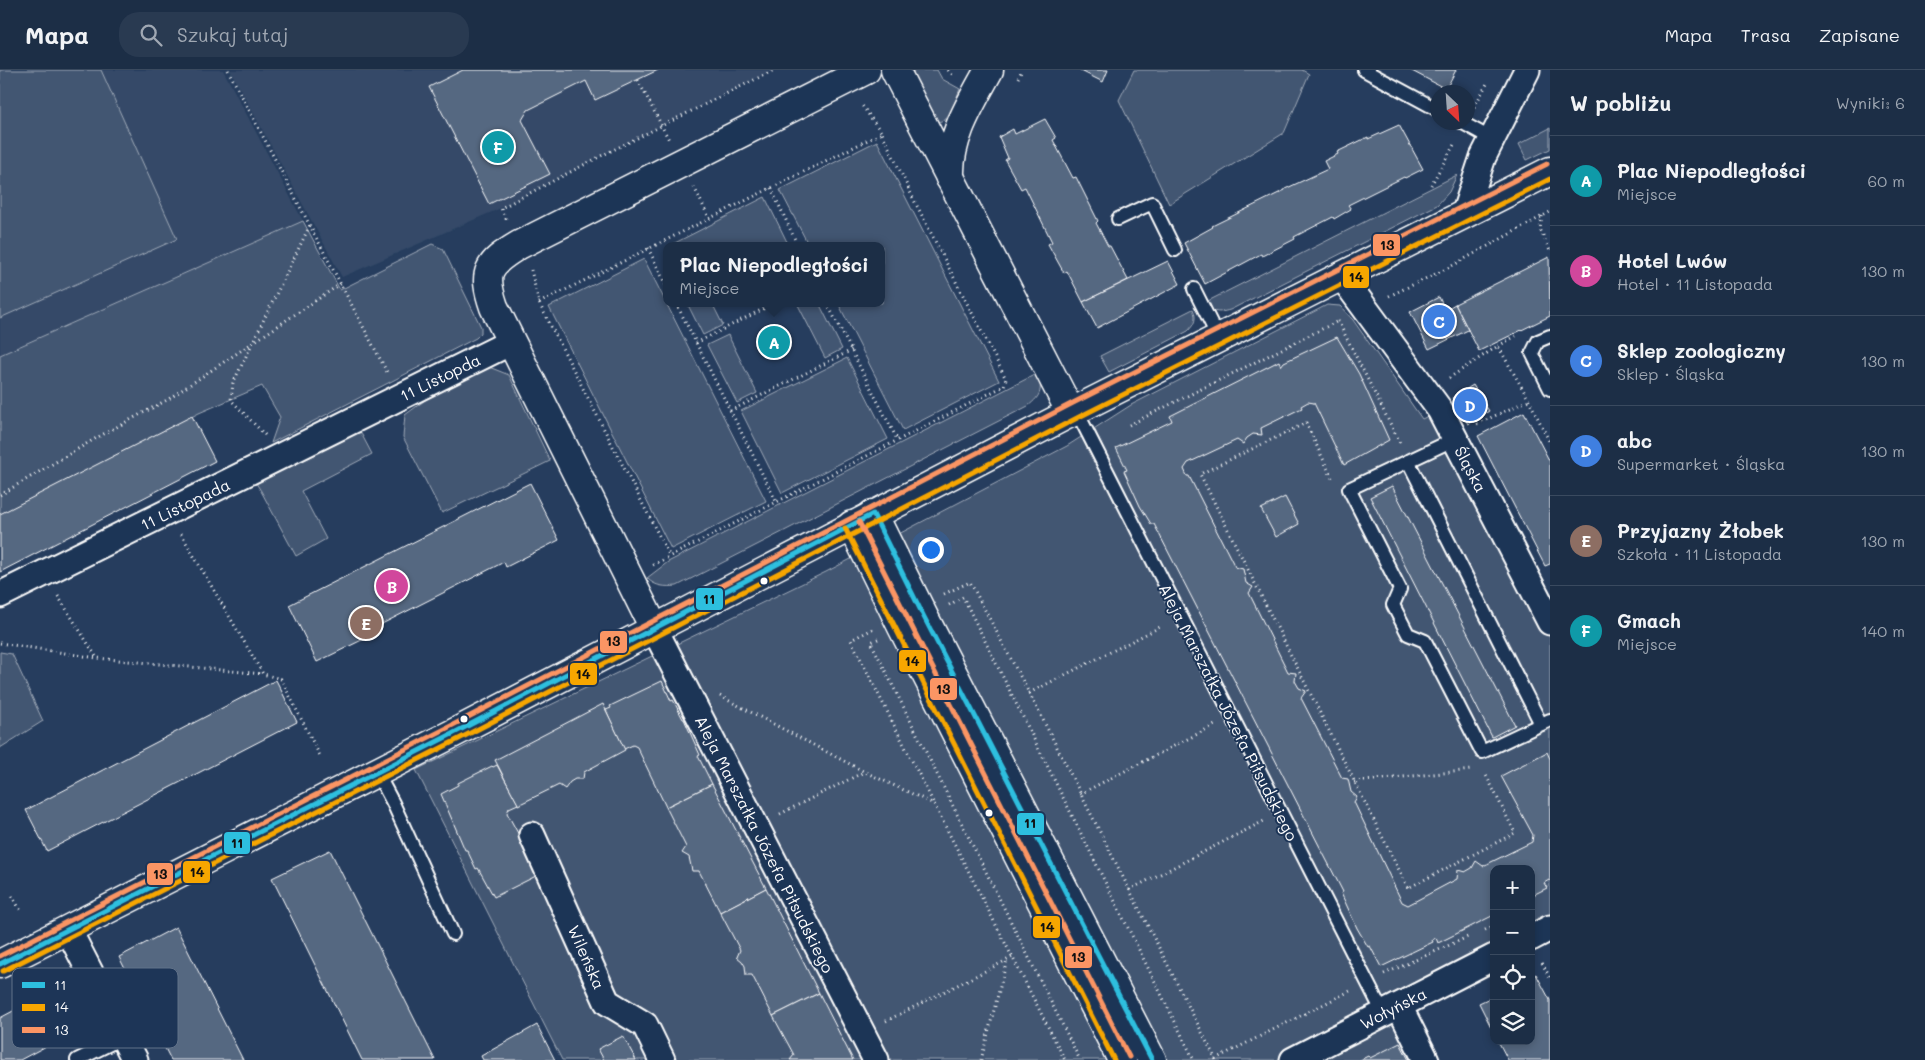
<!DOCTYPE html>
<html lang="pl">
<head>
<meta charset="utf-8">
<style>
  :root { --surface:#1c2e46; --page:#293a51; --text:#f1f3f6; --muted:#a0a8b3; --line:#3a4a5f; --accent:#1a73e8 }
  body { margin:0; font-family:Mali,sans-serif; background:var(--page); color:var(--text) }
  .controls { position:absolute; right:15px; bottom:15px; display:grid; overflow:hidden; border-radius:10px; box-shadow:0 2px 8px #0003 }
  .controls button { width:45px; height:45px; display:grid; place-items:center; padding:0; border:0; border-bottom:1px solid var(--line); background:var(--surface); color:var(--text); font:25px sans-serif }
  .compass { position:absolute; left:1430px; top:15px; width:45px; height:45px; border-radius:50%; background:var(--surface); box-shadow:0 2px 8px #0003; rotate:155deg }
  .you { position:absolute; left:930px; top:479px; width:18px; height:18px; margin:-12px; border:4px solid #fff; border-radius:50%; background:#1a73e8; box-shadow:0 0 0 8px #1a73e833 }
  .badge { display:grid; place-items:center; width:32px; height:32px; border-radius:50%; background:var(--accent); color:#fff; font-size:16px; font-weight:700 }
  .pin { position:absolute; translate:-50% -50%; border:2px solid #fff; box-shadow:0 1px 5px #0006 }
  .popup { position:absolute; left:663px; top:172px; width:222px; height:65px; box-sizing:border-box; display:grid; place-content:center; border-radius:10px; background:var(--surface); filter:drop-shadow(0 1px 4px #0005); font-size:16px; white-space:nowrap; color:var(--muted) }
  .popup b { font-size:19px; color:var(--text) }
  .popup::after { content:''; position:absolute; left:50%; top:100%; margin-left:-10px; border:10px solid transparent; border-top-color:var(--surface) }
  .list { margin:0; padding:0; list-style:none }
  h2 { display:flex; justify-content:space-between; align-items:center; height:65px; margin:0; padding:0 20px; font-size:21px }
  h2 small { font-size:16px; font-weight:400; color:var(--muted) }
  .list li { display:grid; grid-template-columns:32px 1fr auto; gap:15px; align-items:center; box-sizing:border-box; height:90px; padding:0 20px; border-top:1px solid var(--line) }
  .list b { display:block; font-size:19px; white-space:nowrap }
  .list p { margin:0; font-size:16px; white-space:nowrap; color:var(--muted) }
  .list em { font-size:16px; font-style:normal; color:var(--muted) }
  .icon { flex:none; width:28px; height:28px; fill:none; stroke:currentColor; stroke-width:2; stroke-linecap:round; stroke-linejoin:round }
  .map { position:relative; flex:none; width:1550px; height:990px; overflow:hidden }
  header { display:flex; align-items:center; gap:30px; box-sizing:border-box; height:70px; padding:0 25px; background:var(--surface); border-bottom:1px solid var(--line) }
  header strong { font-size:24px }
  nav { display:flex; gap:28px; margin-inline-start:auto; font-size:18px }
  .search { width:350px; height:45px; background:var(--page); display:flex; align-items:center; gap:12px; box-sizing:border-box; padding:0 18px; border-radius:20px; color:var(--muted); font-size:19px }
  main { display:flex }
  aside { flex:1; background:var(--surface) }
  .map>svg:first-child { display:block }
  .built { fill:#344a68 }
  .green { fill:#425672; stroke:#a0aab8 }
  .building { fill:#556781; stroke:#fff }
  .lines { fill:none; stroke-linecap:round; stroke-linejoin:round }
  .service-casing { stroke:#fff; stroke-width:16 }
  .minor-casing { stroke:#fff; stroke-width:29 }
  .tertiary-casing { stroke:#fff; stroke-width:31 }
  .path { stroke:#fff; stroke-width:3; stroke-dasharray:1 4; stroke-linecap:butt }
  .service { stroke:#1d3557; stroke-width:12 }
  .minor { stroke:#1d3557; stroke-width:25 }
  .tertiary { stroke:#1d3557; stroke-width:28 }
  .bus-1-casing { stroke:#1d3557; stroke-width:9 }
  .bus-2-casing { stroke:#1d3557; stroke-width:9 }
  .bus-3-casing { stroke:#1d3557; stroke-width:9 }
  .bus-1 { stroke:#2dbfdf; stroke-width:5 }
  .bus-2 { stroke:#f7a600; stroke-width:5 }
  .bus-3 { stroke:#fb9564; stroke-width:5 }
  .bus-dot { fill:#fff; stroke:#1d3557; stroke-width:2 }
  .labels { text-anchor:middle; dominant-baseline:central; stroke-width:4; stroke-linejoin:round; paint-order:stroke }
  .street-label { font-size:16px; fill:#fff; stroke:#1d3557 }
  .key { fill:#1d3557; stroke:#617289; stroke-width:1 }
  .key-label { font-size:14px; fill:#fff }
  .line-badge { stroke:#1d3557; stroke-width:2 }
  .pale-badge-label { font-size:14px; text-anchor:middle; font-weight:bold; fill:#111 }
</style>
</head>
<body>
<header>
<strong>Mapa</strong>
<div class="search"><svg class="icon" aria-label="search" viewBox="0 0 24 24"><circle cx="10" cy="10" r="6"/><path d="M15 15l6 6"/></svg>Szukaj tutaj</div>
<nav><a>Mapa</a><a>Trasa</a><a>Zapisane</a></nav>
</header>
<main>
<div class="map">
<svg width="1550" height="990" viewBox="0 0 1550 990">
  <rect width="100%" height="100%" fill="#263d5e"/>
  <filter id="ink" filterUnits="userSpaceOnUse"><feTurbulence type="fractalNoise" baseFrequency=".02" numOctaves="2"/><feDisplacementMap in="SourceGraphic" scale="10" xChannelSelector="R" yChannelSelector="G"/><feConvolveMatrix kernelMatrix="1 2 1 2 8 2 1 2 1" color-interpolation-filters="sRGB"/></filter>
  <g filter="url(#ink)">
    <g class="built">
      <path d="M0,0H223L303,151L0,285Z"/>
      <path d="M230,0H773L601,86L501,138L342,207Z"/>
    </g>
    <g class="green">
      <path d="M0,0H101L177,169L0,248Z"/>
      <path d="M913,0H937L942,9L960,19C955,30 951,51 937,52L913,10Z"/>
      <path d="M1134,0H1302L1309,4L1284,63L1169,134L1119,30Z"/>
      <path d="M1550,58V79L1527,90L1519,74Z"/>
      <path d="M877,71L999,311L903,360L838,233H882V176H809L780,120Z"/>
      <path d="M1457,105L1449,122L1437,135L1230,240C1218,243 1213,244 1206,232Z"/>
      <path d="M765,127L789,176H768L765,171L755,176H669Z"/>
      <path d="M303,151L340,220L432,174L443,179L481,257V263L476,268L271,373L280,347L262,316L199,343L0,446V285Z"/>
      <path d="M644,189L766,431L671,479L549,237Z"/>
      <path d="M687,233H712L723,255L703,265Z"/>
      <path d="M797,233H819L842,279L825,288Z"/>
      <path d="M1327,235L1340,236L1353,250L1422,349L1440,340L1550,552V858L1531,868V799H1494V887L1399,936L1426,990H562L416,700L826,502L1067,376L1131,335Z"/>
      <path d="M1193,239C1197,248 1195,254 1188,261L1109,302L1100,286Z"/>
      <path d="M728,265L757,323L737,333L707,275Z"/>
      <path d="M847,288L888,369L782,423L741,341Z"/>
      <path d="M489,297L509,305L550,391L442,443L403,367L405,345L428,328Z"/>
      <path d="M1038,303C1042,320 1042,325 1028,336L677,516C666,517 655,517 647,508L668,492Z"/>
      <path d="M354,350L372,384L301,421L326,469L296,486L261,421L249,402Z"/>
      <path d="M0,582L12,584L43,651L0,678Z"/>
    </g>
    <g class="building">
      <path d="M463,0H658L595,30L586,11L528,40L522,50L550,104L489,134L429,17Z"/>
      <path d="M1079,0H1108L1103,12Z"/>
      <path d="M1410,0H1456L1446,19Z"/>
      <path d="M1045,49L1056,68L1053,70L1073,108L1076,107L1098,151L1096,153L1108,176H1110L1128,210L1083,232L1067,201L1064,203L1048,174L1052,172L1025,117L1021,119L1005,90L1008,88L999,67L1013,59L1015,64Z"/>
      <path d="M1399,55L1423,99L1405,108L1404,107L1348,135L1351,139L1334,149L1333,147L1294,167L1295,169L1262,186L1261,184L1205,214L1184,173L1213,157L1212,156L1285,120V119L1328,99L1324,91L1338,84L1337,82L1368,67V69Z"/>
      <path d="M1549,187L1550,246L1479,281L1455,234Z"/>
      <path d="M1168,191L1180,214L1097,258L1083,232Z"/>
      <path d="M1439,227L1445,240L1455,234L1468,260L1429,279L1410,242Z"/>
      <path d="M1337,267L1359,304L1389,370L1344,395L1314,333L1308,332L1301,336L1302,338L1261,358L1262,365L1253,364L1247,368L1243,374L1237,370L1188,393L1184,399L1187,406H1189L1235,497L1243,499L1246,513L1253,517L1249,523L1288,602L1296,603L1295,611L1299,618L1306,621L1301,628L1342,708L1348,709L1351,722L1357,727L1354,732L1402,832L1408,835L1457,809L1458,800L1465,802L1472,798L1476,791L1483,796L1532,772L1533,765L1501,706L1547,682L1550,689V811L1549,810L1544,813L1547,818L1531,826V799H1494V845L1438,873L1436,868L1432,870L1433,872L1381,897L1370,876L1368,877L1357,858L1341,823L1343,822L1154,454H1151L1140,436L1124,401L1127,400L1116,378L1172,351L1170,346L1279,291L1281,296L1284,292Z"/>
      <path d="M1473,315L1489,341L1468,354L1452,328Z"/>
      <path d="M1524,342L1550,392V494L1545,496L1478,366Z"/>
      <path d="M192,346L215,391L0,502V444Z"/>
      <path d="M530,413L559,470L506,497L504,492L370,560L372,565L317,592L289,535Z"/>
      <path d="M1392,416L1515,655L1492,667L1370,427Z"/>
      <path d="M1285,427L1299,454L1276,467L1261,439Z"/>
      <path d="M276,610L297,652L47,781L26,740Z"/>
      <path d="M662,611L671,631L673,630L683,649H684L700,685L698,686L712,714L666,737L637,677L633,675L624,679L606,640L611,638L610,636Z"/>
      <path d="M603,634L625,680L584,702L583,709H575L570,712L565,719L559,715L518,735L495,690Z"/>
      <path d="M497,695L518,734L509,738L507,743L540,804L494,827L478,798L476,799L467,780H465L441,724L458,715V713L492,696L493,697Z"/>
      <path d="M712,714L766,818L720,842L699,801H692L689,787L682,783L686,777L666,737Z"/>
      <path d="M330,780L435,990H362L272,808Z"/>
      <path d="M766,818L819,923L773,946L752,905H746L745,896L742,891L737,887L740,880L720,842Z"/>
      <path d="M176,857L243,990H171L119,887Z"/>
      <path d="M1536,904L1550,930V990H1508L1498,971H1531V907Z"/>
      <path d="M47,923L69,964L20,990H0V948Z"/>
      <path d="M819,923L853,990H790L794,985L773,946Z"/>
      <path d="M1494,926V963L1479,933Z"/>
      <path d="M537,955L555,990H483L481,986Z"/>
      <path d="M623,966L636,990H604L598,979Z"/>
      <path d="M1400,973L1409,990H1360L1368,986L1370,988Z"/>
    </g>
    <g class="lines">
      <defs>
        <g id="service">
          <path d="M1364,0L1438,40"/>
          <path d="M1461,52L1492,69"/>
          <path d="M1118,149L1152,133L1175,180"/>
          <path d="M1194,219L1219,269"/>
          <path d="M1550,266L1538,271L1532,283L1550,319"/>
          <path d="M1076,340L1383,943"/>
          <path d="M1455,369L1349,419L1400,519L1393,535L1408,564L1425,571L1482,682L1550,650"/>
          <path d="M1408,391L1541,654"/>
          <path d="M376,701L393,733L453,864"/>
          <path d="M77,990L124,967"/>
        </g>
        <g id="minor">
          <path d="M1464,145L1483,87L1527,0"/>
          <path d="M1342,207L1440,340L1550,552"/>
          <path d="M0,525L511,272"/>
          <path d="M654,558L876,990"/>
          <path d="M532,765L607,932L645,955L662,990"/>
          <path d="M68,859L135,990"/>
          <path d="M1531,868L1550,858"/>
          <path d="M1399,936L1426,990"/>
          <path d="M1293,990L1494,887"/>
        </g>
        <g id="tertiary">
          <path d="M895,0L1071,343"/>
          <path d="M950,108C948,69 971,33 989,0"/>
          <path d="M873,444L924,547L1152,990"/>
          <path d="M852,455L902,557L1122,990"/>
          <path d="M654,558L494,237C482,202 487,194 519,175L866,0"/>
          <path d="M0,894L452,664L1076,340L1550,101"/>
        </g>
      </defs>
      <use href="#service" class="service-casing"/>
      <use href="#minor" class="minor-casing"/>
      <use href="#tertiary" class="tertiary-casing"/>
      <g class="path">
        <path d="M228,0L387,302"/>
        <path d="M948,0L953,5"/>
        <path d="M1018,8L1022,0"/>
        <path d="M638,10L669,70"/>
        <path d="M1474,37L1488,12"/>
        <path d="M1431,115L1455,73"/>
        <path d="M694,117L709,148"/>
        <path d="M771,118L798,176"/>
        <path d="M1542,146L1540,159L1550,181"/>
        <path d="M506,149L501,138L601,86L774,0"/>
        <path d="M648,178L666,215"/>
        <path d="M531,200L539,233L670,487"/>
        <path d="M1389,226L1448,198L1550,142"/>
        <path d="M539,233L882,63L861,34"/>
        <path d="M676,233L776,431"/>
        <path d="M827,233L897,369"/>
        <path d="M1338,251L1400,373"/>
        <path d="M696,273L775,233"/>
        <path d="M1498,276L1516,266"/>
        <path d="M1449,308L1498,276L1529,330L1550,373"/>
        <path d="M730,341L852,280"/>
        <path d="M1477,354L1529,330"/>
        <path d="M1129,355L1338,251"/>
        <path d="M265,365L231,330L233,313L310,155"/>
        <path d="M1332,408L1306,353L1200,404L1408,818L1515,763L1485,703"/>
        <path d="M0,425L98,367L167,330L342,213"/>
        <path d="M181,464L263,604L281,609L321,688"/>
        <path d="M653,495L1004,316L1006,309L915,132L882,63"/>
        <path d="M944,524L970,512L1037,638L1216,990"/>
        <path d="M58,526L97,588"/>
        <path d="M949,535L963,527L1194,990"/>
        <path d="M873,559L851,570L934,734"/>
        <path d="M878,569L871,572L1080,990"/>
        <path d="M0,573L97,588L263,604"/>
        <path d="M1029,623L1162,556"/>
        <path d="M720,626L865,702L934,734L1065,990"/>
        <path d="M1354,712L1472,700"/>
        <path d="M1080,724L1215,655"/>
        <path d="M780,744L864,702"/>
        <path d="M1129,820L1264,751"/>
        <path d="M12,826L21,841"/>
        <path d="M1485,860L1494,856"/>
        <path d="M1542,893L1550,908"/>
        <path d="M1384,904L1470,866"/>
        <path d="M886,951L1013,887"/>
        <path d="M1215,989L1350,921"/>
        <path d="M981,990L1007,890"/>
      </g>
      <use href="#service" class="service"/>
      <use href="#minor" class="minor"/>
      <use href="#tertiary" class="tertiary"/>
      <defs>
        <path id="bus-1" d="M0,894L452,664L873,444L924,547L1152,990"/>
        <g id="bus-2">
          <path d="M845,458L1114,990"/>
          <path d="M3,901L455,671L1079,347L1550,109"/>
        </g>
        <g id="bus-3">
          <path d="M859,452L1129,987"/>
          <path d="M0,886L449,657L1073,333L1547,94"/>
        </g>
      </defs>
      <use href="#bus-1" class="bus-1-casing"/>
      <use href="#bus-2" class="bus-2-casing"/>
      <use href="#bus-3" class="bus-3-casing"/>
      <use href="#bus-1" class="bus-1"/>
      <use href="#bus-2" class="bus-2"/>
      <use href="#bus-3" class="bus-3"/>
    </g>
  </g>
  <g class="bus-dot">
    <circle cx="764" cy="511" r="4.5"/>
    <circle cx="464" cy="649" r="4.5"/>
    <circle cx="989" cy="743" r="4.5"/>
  </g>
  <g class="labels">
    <g class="street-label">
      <text transform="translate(440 307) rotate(-26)">11 Listopda</text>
      <text transform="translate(1471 399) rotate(62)">Śląska</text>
      <text transform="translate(185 434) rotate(-26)">11 Listopada</text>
      <text transform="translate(1229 642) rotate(63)">Aleja Marszałka Józefa Piłsudskiego</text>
      <text transform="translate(765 774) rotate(63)">Aleja Marszałka Józefa Piłsudskiego</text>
      <text transform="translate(587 887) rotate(66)">Wileńska</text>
      <text transform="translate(1393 938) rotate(-27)">Wołyńska</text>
    </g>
  </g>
  <rect x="12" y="898" width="166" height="80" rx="8" class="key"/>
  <rect x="22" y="912" width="23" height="6" fill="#2dbfdf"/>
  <rect x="22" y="934" width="23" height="7" fill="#f7a600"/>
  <rect x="22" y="957" width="23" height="6" fill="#fb9564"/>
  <g class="key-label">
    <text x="54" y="920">11</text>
    <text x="54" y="942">14</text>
    <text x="54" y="965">13</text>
  </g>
  <g class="line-badge">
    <rect x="1372" y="163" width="29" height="24" rx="5" fill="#fb9564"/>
    <rect x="1342" y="195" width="28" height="24" rx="5" fill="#f7a600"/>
    <rect x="695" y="517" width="29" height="24" rx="5" fill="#2dbfdf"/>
    <rect x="599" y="560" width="29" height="24" rx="5" fill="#fb9564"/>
    <rect x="898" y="579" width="29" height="24" rx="5" fill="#f7a600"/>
    <rect x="569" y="592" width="29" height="24" rx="5" fill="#f7a600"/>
    <rect x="929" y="607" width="29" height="24" rx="5" fill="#fb9564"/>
    <rect x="1016" y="742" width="29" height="24" rx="5" fill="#2dbfdf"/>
    <rect x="223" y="761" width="28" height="24" rx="5" fill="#2dbfdf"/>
    <rect x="182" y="790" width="29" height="24" rx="5" fill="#f7a600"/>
    <rect x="146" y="792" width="28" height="24" rx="5" fill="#fb9564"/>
    <rect x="1032" y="845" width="29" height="24" rx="5" fill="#f7a600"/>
    <rect x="1064" y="875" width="29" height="24" rx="5" fill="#fb9564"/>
  </g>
  <g class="pale-badge-label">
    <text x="1387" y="180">13</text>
    <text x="1356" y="212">14</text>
    <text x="709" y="534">11</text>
    <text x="613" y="576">13</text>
    <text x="912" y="596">14</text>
    <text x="583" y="609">14</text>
    <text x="943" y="624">13</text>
    <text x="1030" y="758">11</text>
    <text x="237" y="778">11</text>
    <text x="197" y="807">14</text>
    <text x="160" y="809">13</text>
    <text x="1047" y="862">14</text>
    <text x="1078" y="892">13</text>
  </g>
</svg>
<div class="controls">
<button>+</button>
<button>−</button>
<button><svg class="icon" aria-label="locate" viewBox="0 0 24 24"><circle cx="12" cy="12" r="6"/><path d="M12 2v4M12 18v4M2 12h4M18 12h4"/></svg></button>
<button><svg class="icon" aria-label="layers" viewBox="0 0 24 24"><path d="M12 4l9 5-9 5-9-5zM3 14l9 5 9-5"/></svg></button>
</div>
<svg class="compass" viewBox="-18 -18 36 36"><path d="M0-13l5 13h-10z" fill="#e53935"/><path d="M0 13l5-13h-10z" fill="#a0a8b3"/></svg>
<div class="you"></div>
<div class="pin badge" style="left:774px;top:272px;background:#0f9aa8">A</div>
<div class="popup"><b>Plac Niepodległości</b>Miejsce</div>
<div class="pin badge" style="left:392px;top:516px;background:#d1479c">B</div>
<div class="pin badge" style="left:1439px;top:251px;background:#3f7fe0">C</div>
<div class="pin badge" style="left:1470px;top:335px;background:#3f7fe0">D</div>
<div class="pin badge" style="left:366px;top:553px;background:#8d6e63">E</div>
<div class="pin badge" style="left:498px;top:77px;background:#0f9aa8">F</div>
</div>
<aside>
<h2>W pobliżu<small>Wyniki: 6</small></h2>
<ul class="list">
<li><span class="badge" style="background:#0f9aa8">A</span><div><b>Plac Niepodległości</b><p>Miejsce</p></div><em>60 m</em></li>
<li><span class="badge" style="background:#d1479c">B</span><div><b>Hotel Lwów</b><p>Hotel · 11 Listopada</p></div><em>130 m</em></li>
<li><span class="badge" style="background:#3f7fe0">C</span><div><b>Sklep zoologiczny</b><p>Sklep · Śląska</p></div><em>130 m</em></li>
<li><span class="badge" style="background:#3f7fe0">D</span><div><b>abc</b><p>Supermarket · Śląska</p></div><em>130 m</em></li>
<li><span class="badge" style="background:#8d6e63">E</span><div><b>Przyjazny Żłobek</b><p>Szkoła · 11 Listopada</p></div><em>130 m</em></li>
<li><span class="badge" style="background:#0f9aa8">F</span><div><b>Gmach</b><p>Miejsce</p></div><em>140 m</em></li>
</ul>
</aside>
</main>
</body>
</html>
